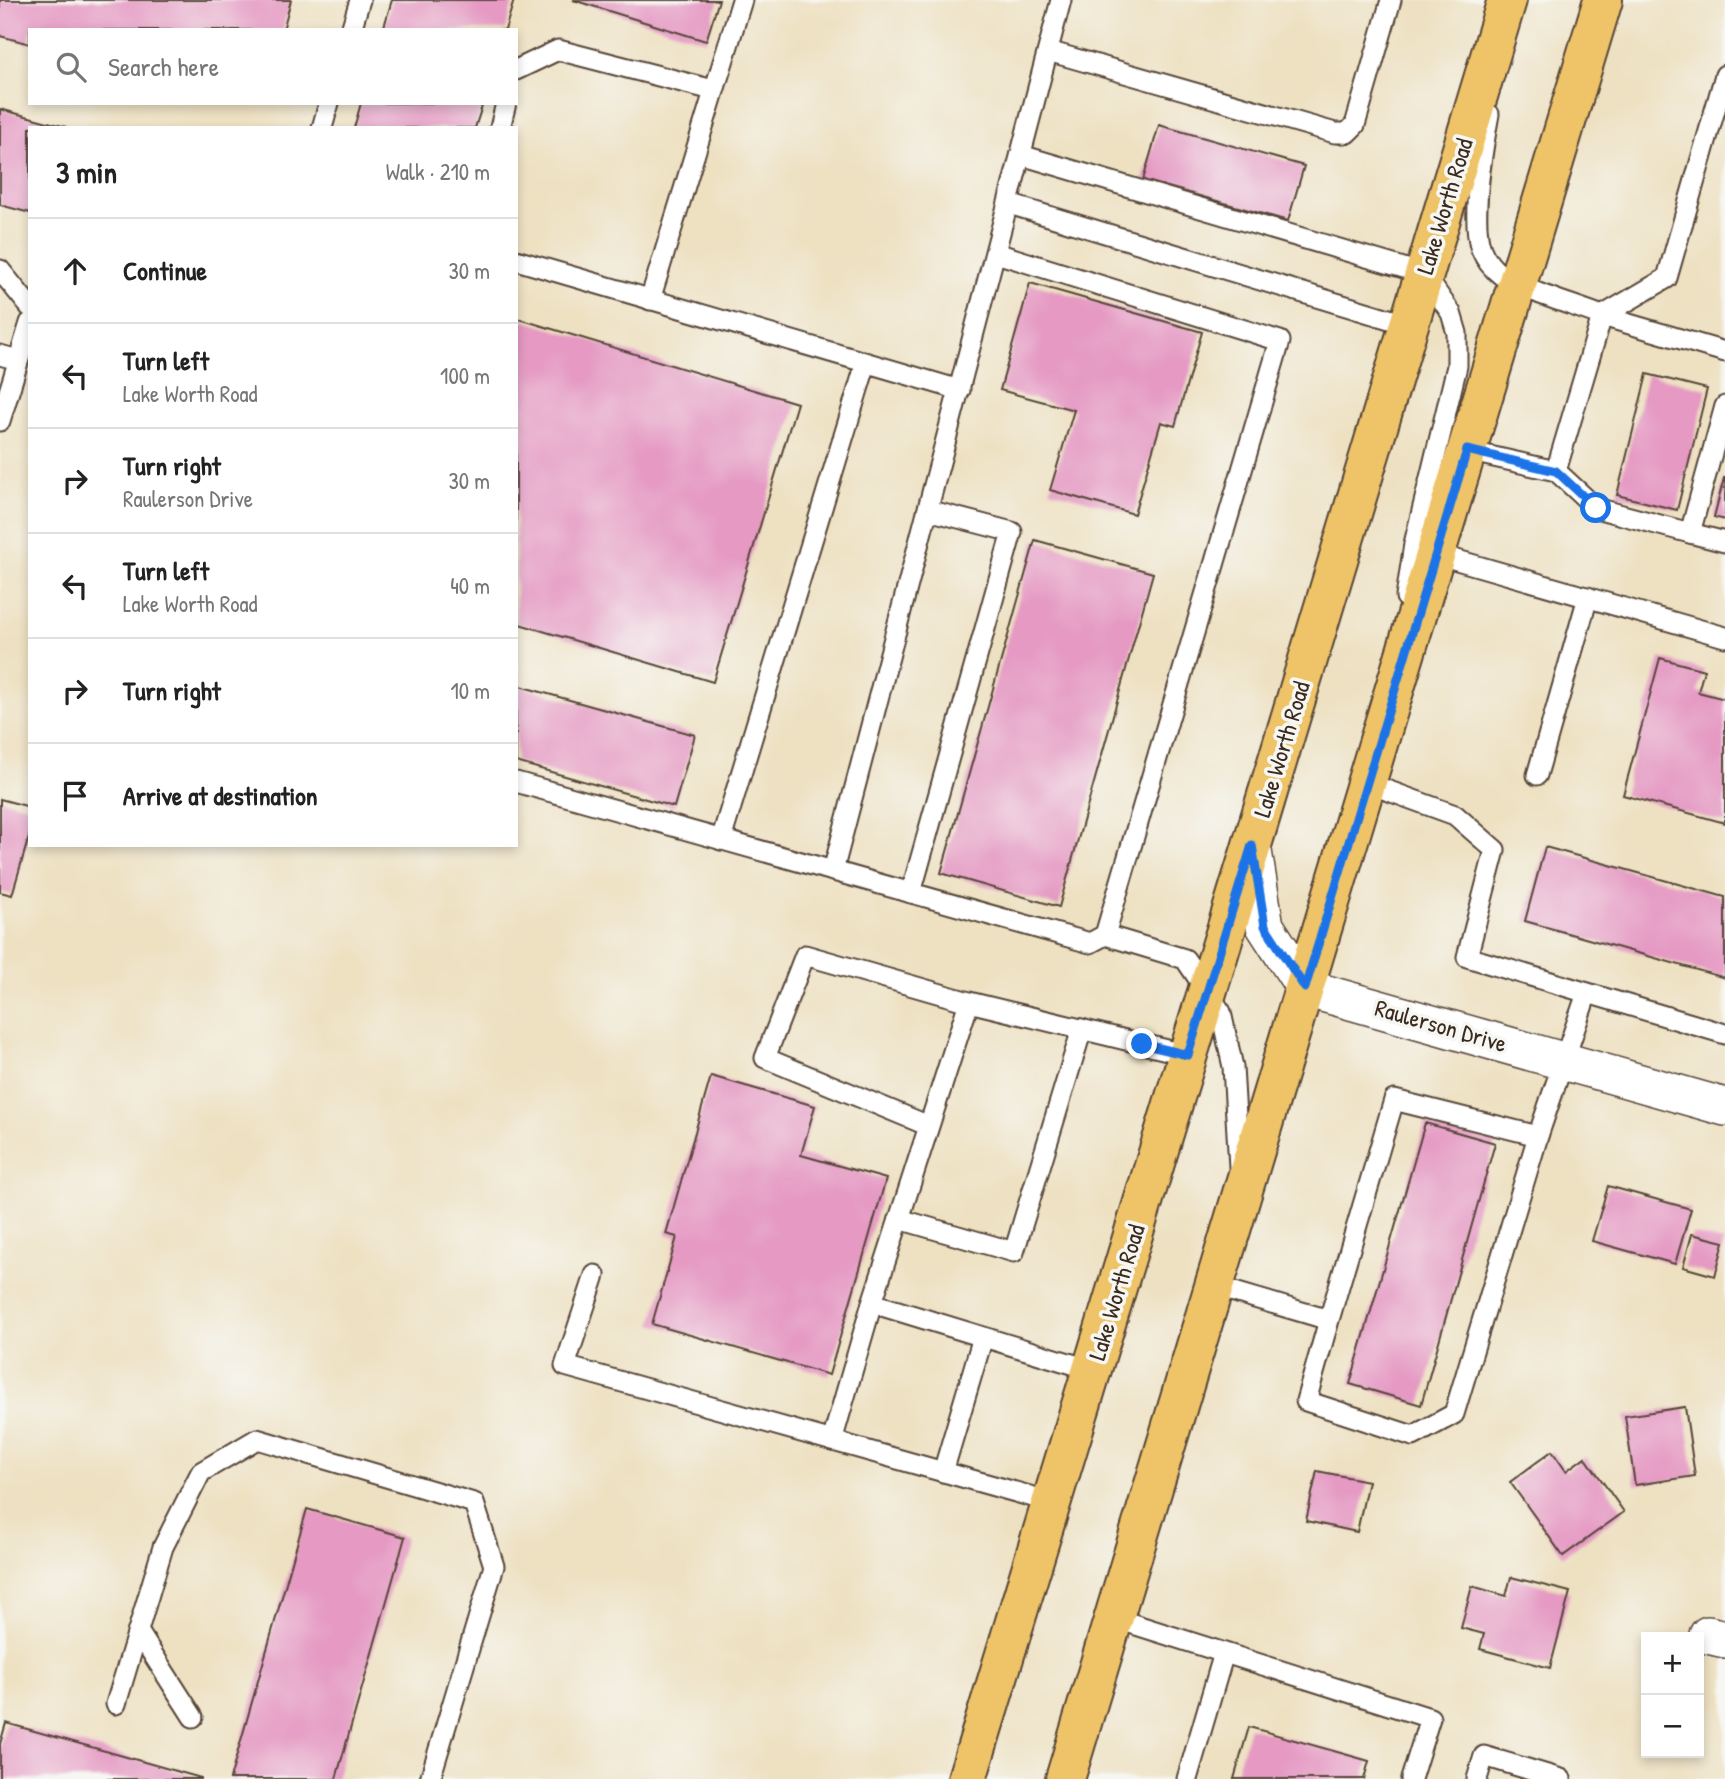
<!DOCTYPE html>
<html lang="en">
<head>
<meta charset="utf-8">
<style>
  :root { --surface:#fff; --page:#f6f6f6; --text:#222; --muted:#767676; --line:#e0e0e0 }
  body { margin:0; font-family:"Patrick Hand",sans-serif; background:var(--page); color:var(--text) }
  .controls { position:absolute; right:21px; bottom:21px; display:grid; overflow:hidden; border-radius:0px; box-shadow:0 4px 10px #0003 }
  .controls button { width:63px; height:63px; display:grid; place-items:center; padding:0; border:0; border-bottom:2px solid var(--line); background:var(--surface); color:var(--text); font:35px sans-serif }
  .stop { position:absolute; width:21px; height:21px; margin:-16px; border:5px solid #1a73e8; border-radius:50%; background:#fff }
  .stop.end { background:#1a73e8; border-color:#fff; box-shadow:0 2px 7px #0008 }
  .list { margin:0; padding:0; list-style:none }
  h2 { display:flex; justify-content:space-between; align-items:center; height:91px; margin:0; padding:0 28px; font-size:30px }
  h2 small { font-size:23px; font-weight:400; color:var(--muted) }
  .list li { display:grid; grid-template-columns:46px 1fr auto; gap:21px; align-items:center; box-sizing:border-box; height:105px; padding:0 28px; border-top:2px solid var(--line) }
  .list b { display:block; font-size:26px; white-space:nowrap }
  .list p { margin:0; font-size:23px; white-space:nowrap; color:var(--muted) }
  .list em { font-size:23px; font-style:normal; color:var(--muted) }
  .icon { flex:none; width:38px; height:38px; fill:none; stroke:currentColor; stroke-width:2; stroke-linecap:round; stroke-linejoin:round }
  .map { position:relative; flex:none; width:1725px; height:1779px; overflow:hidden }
  .search { position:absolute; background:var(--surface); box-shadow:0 4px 10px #0003; left:28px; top:28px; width:490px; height:77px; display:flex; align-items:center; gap:18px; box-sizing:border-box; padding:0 24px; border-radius:0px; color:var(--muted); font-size:26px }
  .panel { position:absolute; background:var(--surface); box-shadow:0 4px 10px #0003; left:28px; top:126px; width:490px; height:721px; border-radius:0px }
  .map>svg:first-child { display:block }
  .building { fill:#e599c3 }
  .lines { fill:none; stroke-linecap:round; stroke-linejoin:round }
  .service-casing { stroke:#564537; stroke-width:23 }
  .minor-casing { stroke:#564537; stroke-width:40 }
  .primary-casing { stroke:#564537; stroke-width:42 }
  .service { stroke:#fff; stroke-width:19 }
  .minor { stroke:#fff; stroke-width:37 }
  .primary { stroke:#efc469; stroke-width:38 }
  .route { stroke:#1a73e8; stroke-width:9 }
  .labels { text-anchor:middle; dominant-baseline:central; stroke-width:7; stroke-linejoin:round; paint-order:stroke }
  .street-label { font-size:24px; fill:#3b2a1e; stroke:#f6f6f2 }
</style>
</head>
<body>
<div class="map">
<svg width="1725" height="1779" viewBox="0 0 1725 1779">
  <rect width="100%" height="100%" fill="#f6f6f2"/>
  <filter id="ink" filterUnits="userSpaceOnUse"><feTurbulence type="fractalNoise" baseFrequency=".0143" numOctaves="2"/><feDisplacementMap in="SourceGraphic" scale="14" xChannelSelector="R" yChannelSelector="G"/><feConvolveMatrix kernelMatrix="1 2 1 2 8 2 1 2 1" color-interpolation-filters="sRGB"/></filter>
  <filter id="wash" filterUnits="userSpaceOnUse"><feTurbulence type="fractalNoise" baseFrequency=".00686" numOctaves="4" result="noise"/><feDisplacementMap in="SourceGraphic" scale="28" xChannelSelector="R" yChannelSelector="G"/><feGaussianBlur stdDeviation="1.57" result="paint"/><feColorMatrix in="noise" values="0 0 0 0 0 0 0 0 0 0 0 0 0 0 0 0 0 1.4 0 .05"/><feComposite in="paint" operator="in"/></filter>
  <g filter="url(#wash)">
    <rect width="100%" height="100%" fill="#eee1c2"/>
    <g id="blocks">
      <g class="building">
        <path d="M0,0H291L283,30H30V44L0,36Z"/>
        <path d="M392,0H514L505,30H383Z"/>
        <path d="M573,0H719L706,41Z"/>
        <path d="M361,103H483L475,128H354Z"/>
        <path d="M0,109L66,127L30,128V213L0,205Z"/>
        <path d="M1159,125L1304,166L1288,221L1143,180Z"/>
        <path d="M1030,283L1202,332L1175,426L1161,422L1134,514L1050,490L1074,410L1000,390Z"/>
        <path d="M516,318L797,403L713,682L516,623Z"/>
        <path d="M1647,374L1707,389L1677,510L1617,495Z"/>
        <path d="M1724,478H1725V520L1714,517Z"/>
        <path d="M1035,540L1153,573L1059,907L941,873Z"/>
        <path d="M1660,658L1704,670L1698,692L1725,699V823L1623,795Z"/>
        <path d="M516,685L695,735L674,807L516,762Z"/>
        <path d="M0,799L30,807V833L12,895L0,892Z"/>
        <path d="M1545,847L1725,897V978L1525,921Z"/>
        <path d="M711,1076L815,1106L801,1155L886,1179L829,1375L652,1324L677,1237L666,1234Z"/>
        <path d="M1425,1123L1495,1143L1421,1405L1350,1384Z"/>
        <path d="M1608,1186L1691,1209L1675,1264L1592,1241Z"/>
        <path d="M1692,1234L1724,1242L1715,1276L1683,1267Z"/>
        <path d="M1685,1407L1695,1476L1635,1485L1625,1416Z"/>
        <path d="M1552,1451L1566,1471L1585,1457L1624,1512L1563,1556L1510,1482Z"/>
        <path d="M1317,1471L1368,1481L1357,1532L1306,1521Z"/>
        <path d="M307,1509L405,1537L336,1779H230Z"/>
        <path d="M1511,1577L1570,1592L1550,1668L1480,1649L1484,1634L1461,1628L1472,1586L1506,1596Z"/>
        <path d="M6,1723L201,1778V1779H0V1744Z"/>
        <path d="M1249,1727L1369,1761L1364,1779H1234Z"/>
      </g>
    </g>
  </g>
  <g filter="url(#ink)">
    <use href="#blocks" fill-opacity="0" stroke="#564537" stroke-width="2"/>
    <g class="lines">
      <defs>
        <g id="service">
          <path d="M351,30L360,0"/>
          <path d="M1048,51L1335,133H1347L1355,125L1391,0"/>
          <path d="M516,70L558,50L713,90"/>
          <path d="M322,128L329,103"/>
          <path d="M500,128L506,103"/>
          <path d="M1021,155L1424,274L1451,313L1457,333V366L1414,544L1406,597"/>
          <path d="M1009,204L1409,325"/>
          <path d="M516,260L960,390"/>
          <path d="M0,270L30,307"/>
          <path d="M650,300L742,0"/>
          <path d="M1602,316L1667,278L1725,75"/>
          <path d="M1602,316L1725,352"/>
          <path d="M0,355L18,360"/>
          <path d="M0,421L30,323"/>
          <path d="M1467,451L1556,471L1602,316C1574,305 1524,291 1501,275C1493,269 1485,259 1481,249C1470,219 1483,147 1489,114"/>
          <path d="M1556,471L1596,508L1690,533L1725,406"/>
          <path d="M1690,533L1725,542"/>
          <path d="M1436,554L1725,637"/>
          <path d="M1537,775L1588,597"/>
          <path d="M516,782L1090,943L1105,935L1280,341L996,253"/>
          <path d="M1367,783L1455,815L1495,850L1467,957L1725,1034"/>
          <path d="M721,840L866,363"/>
          <path d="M833,871L1061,0"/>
          <path d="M911,893L1012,532L928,510"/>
          <path d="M1105,935L1185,959L1221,1012L1233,1067L1239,1167"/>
          <path d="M969,1002L1188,1055"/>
          <path d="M929,1126L765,1058L805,955L969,1002L872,1303L1092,1370"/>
          <path d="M1538,1136L1587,993"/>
          <path d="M899,1219L1014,1252L1082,1029"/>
          <path d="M595,1275L565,1366L1051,1502"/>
          <path d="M1214,1286L1329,1320L1306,1401L1413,1436L1454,1414L1538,1136L1394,1100L1329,1320"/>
          <path d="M832,1441L872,1303"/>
          <path d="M943,1472L983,1337"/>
          <path d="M1114,1618L1430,1718L1411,1779"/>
          <path d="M138,1631L193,1717"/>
          <path d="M116,1704L163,1547L201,1472L257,1439L474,1503L494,1566L430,1779"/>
          <path d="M1187,1779L1224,1653"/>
          <path d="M1477,1779L1484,1756L1561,1779"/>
        </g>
        <g id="minor">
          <path d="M1252,845L1265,926L1305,988L1725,1107"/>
          <path d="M1708,1635L1725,1639"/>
        </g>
        <g id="primary">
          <path d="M967,1779L1252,845L1507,0"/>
          <path d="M1065,1779L1603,0"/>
        </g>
      </defs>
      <use href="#service" class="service-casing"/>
      <use href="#minor" class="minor-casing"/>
      <use href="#primary" class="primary-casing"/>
      <use href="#service" class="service"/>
      <use href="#minor" class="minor"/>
      <use href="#primary" class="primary"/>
    </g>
  </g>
  <g class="lines" filter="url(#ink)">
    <path class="route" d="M1142,1044L1188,1055L1252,845L1265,926L1305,988L1467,450L1556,471L1596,508"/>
  </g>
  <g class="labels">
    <g class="street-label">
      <text transform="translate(1444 206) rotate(-73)">Lake Worth Road</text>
      <text transform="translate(1281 749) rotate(-73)">Lake Worth Road</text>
      <text transform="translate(1441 1025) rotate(16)">Raulerson Drive</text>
      <text transform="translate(1116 1292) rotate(-73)">Lake Worth Road</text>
    </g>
  </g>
</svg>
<div class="controls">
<button>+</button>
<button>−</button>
</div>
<div class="stop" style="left:1596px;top:508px"></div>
<div class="stop end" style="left:1142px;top:1044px"></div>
<div class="search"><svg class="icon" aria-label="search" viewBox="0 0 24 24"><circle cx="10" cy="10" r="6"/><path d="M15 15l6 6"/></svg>Search here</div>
<section class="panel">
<h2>3 min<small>Walk · 210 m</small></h2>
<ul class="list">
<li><svg class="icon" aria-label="ahead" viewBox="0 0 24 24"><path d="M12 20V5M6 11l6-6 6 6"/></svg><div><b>Continue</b></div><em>30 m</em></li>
<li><svg class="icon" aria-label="left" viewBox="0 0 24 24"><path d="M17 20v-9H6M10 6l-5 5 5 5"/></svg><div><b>Turn left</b><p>Lake Worth Road</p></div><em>100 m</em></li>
<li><svg class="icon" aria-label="right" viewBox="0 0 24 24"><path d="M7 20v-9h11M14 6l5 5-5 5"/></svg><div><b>Turn right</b><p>Raulerson Drive</p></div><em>30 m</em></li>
<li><svg class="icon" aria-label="left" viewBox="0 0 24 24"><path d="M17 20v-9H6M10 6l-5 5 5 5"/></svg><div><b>Turn left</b><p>Lake Worth Road</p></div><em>40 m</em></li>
<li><svg class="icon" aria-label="right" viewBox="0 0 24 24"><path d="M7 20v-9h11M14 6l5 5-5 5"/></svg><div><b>Turn right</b></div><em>10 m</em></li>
<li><svg class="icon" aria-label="arrive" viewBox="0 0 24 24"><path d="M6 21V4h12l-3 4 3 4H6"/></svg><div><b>Arrive at destination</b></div></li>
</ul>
</section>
</div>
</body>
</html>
